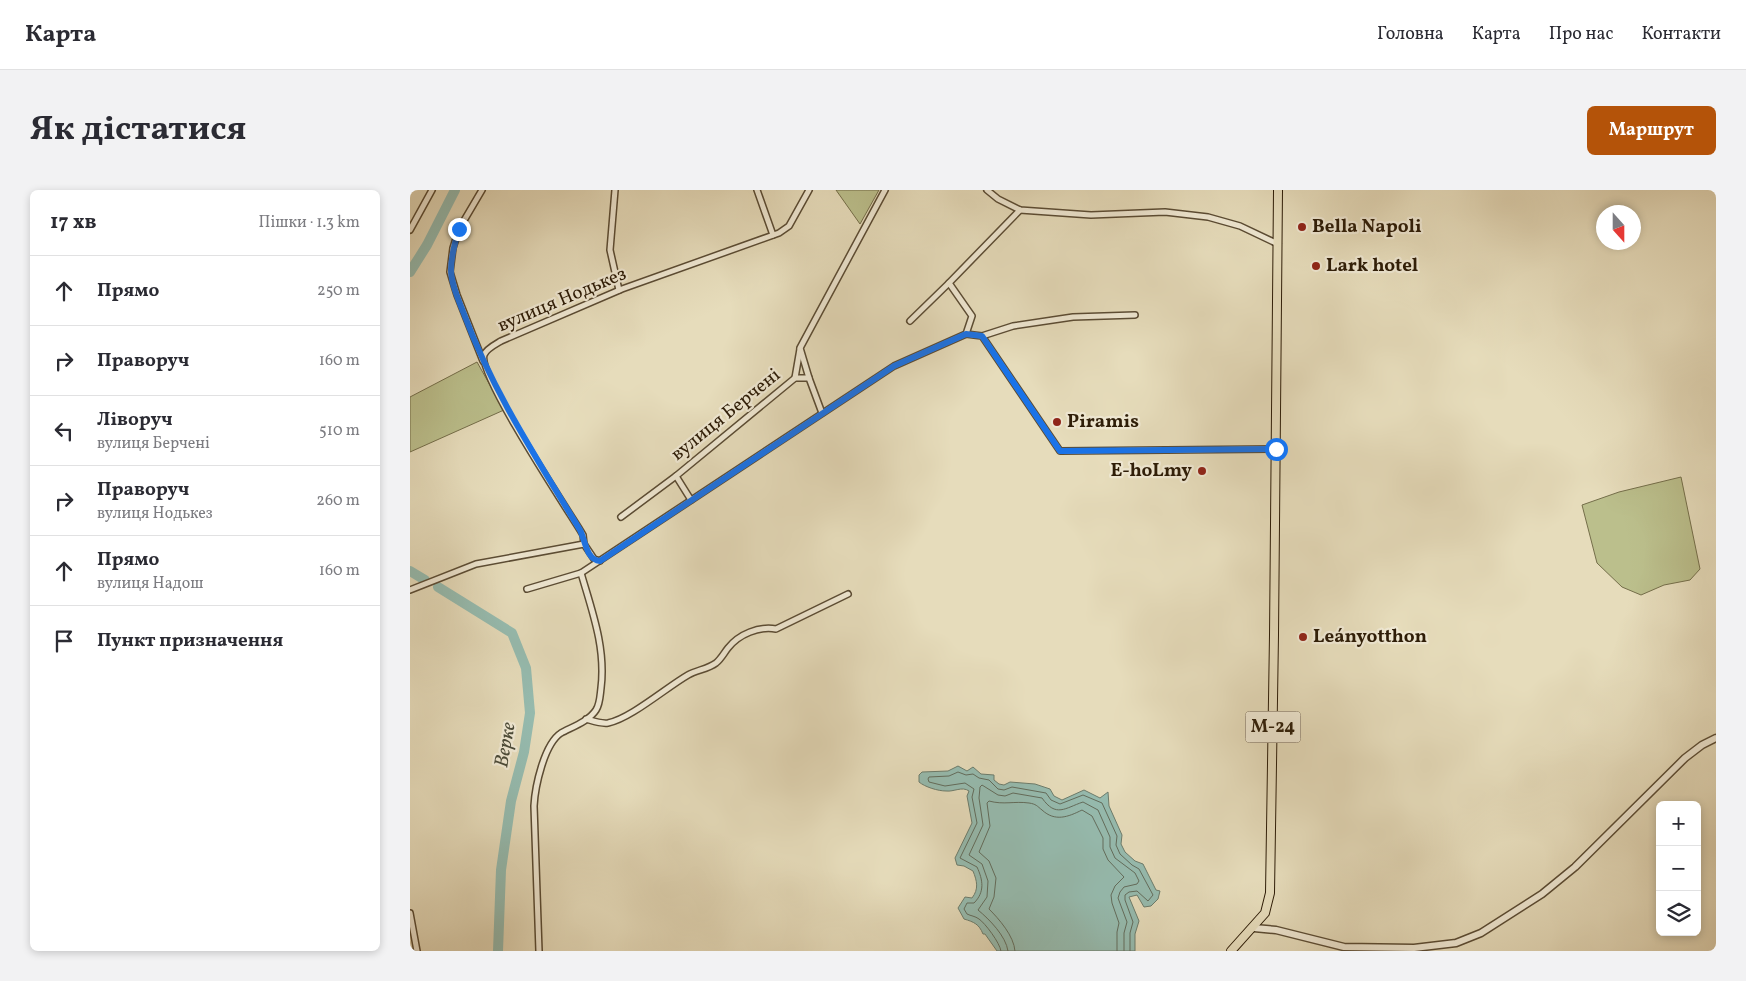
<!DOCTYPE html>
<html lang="uk">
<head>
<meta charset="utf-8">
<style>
  :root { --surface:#fff; --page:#f2f2f3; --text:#2b2b33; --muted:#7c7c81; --line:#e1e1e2; --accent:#b45309 }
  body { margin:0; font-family:Vollkorn,serif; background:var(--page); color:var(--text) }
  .controls { position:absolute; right:15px; bottom:15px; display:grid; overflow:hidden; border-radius:8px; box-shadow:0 2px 8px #0003 }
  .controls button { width:45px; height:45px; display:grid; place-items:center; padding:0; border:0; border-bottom:1px solid var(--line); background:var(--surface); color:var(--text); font:25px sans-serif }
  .compass { position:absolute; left:1186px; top:15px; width:45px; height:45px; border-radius:50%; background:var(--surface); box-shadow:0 2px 8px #0003; rotate:159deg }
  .stop { position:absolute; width:15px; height:15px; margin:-11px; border:4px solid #1a73e8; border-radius:50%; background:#fff }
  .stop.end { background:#1a73e8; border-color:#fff; box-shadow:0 1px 5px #0008 }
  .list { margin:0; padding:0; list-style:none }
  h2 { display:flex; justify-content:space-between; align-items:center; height:65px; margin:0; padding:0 20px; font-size:21px }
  h2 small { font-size:16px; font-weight:400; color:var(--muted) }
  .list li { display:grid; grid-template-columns:32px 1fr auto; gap:15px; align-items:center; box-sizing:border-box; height:70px; padding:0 20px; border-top:1px solid var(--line) }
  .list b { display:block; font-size:19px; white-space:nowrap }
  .list p { margin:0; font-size:16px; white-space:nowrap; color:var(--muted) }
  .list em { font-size:16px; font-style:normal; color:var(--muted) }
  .icon { flex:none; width:28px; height:28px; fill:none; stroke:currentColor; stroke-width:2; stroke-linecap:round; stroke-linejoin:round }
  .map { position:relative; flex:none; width:1306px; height:761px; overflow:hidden; border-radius:8px }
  header { display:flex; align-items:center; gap:30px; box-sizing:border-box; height:70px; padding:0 25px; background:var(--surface); border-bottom:1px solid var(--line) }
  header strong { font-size:24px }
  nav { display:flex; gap:28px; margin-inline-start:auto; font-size:18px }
  .intro { display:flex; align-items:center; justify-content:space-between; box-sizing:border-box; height:120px; padding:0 30px }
  h1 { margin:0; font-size:35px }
  .button { padding:12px 22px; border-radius:8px; background:var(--accent); color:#fff; font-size:18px; font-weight:700 }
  main { display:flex; gap:30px; padding:0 30px }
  aside { flex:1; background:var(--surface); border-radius:8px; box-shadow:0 2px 8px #0003 }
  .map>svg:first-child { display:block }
  .green { fill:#bbbf8c; stroke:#746e4a }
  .water { fill:#96bcb0; stroke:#6c7c6c }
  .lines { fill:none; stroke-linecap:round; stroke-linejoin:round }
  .shore { stroke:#626c5c; stroke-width:1 }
  .river { stroke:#96bcb0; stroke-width:10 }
  .minor-casing { stroke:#5b4c34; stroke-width:8 }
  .tertiary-casing { stroke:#5b4c34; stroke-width:9 }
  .trunk-casing { stroke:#2d1c07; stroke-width:10 }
  .minor { stroke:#efe8d3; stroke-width:5 }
  .tertiary { stroke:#efe8d3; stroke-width:6 }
  .trunk { stroke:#e6dcbb; stroke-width:8 }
  .route { stroke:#1a73e8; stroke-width:6 }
  .poi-dot { fill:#8f2418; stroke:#efe8d3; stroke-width:2 }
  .labels { text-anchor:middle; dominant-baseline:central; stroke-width:4.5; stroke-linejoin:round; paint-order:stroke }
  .shield { fill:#efe8d3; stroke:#675944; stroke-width:1 }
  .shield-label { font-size:18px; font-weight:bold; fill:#2d1c07 }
  .poi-label { font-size:19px; font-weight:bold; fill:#2d1c07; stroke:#efe8d3; text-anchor:start }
  .street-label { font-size:19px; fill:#2d1c07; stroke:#efe8d3 }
  .water-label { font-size:20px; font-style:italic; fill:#4c4c3a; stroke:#efe8d3 }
</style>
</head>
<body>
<header>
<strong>Карта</strong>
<nav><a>Головна</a><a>Карта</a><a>Про нас</a><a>Контакти</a></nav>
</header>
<div class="intro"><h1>Як дістатися</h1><a class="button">Маршрут</a></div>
<main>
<aside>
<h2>17 хв<small>Пішки · 1.3 km</small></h2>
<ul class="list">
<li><svg class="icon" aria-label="ahead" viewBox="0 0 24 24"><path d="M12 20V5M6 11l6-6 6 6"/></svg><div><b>Прямо</b></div><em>250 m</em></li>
<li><svg class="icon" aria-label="right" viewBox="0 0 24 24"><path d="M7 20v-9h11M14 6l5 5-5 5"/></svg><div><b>Праворуч</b></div><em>160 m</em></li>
<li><svg class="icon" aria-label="left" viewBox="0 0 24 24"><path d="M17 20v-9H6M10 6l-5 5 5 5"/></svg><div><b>Ліворуч</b><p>вулиця Берчені</p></div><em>510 m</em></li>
<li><svg class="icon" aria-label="right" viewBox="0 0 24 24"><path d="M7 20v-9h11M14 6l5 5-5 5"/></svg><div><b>Праворуч</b><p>вулиця Нодькез</p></div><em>260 m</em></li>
<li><svg class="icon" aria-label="ahead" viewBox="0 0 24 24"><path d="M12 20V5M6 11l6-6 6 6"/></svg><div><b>Прямо</b><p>вулиця Надош</p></div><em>160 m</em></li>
<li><svg class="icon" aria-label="arrive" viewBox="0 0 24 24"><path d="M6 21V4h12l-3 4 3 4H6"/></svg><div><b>Пункт призначення</b></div></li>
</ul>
</aside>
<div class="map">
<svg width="1306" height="761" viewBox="0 0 1306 761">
  <rect width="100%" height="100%" fill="#e6dcbb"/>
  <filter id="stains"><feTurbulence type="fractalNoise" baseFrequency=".004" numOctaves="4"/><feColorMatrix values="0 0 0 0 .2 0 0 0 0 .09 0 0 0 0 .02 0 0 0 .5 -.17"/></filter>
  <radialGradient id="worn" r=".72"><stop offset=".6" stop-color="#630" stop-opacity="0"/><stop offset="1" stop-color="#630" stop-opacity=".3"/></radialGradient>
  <g class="green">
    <path d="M426,0H469L450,34Z"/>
    <path d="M67,172L94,220L0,262V207Z"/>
    <path d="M1271,287L1290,379L1280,390L1254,395L1231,405L1212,397L1187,373L1172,315L1209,302Z"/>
  </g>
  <path class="water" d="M548,576L557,581L563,577L571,584L584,585V590L589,594L594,595L600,592L625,594L640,599L644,606L652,610L674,600L690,608L698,602L699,616L712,645L711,654L715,662L725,671L733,674L746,700L750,701L748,709L741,716L734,717L727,705L719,707L729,731L725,744V761H587L575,744H573C569,734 564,732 554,729L548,718L555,707L562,708C569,699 567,691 563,681L554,676L547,675L545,668L562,633L557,606L559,601C552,596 544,602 536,601C528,601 515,597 509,592V585L512,582L538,581Z"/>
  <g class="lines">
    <g class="shore">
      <path d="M591,761C590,753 575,733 569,729C565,726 561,726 557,724L554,719L557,713H564C575,702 573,690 567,677L550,668L567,633L562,607L564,599L555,593L535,596L519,592L518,589L519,587L539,586L548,582L556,585L563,584L569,588L579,590L588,599L594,600L602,597L636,603L641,610L650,614L673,605L692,613L707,646L706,655L710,664L722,675L729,679L743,705L738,711L727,701L719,702L715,705V710L723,732L720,743V761"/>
      <path d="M598,761C596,746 579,729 568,720L577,707L578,691L572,674L559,665L573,635L569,608L570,597L572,595L588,605L595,606L603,603L632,608C646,628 655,618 673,612L688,620L700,647V657L705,668L725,683L729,691L727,694L714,697L710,702L708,708L717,732L714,743V761"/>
      <path d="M605,761C604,746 589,729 579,719L584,707L586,688L579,671L569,662L580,636L577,613L579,611C593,615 605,611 619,613C626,614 627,616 632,620C645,632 658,627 672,620L682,626L693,648V659L698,670L714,687L705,696L701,705L702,713L709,733L707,742V761"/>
    </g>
    <g class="river">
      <path d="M0,82L17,55L45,0"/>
      <path d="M0,381L15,390"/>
      <path d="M28,397L102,443L116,478L120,523L114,562L101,611L91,680L88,761"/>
    </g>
    <defs>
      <g id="minor">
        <path d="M72,0L49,39L43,58L40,82L47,105L73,171"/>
        <path d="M205,0L200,60L209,100"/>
        <path d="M347,0L363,45"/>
        <path d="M577,0L588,9L610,20L681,25L755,22L798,27L830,36L868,54"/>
        <path d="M0,40L22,0"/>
        <path d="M500,131L539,93"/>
        <path d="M556,144L572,146L650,261L866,259"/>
        <path d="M572,146L603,136L663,127L725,125"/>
        <path d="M385,188L390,159"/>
        <path d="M412,223L399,188L390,158L475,0"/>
        <path d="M281,310L266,286L385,188H399"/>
        <path d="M211,327L266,286"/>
        <path d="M174,354L173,345L170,340C155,316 68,184 74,165C76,159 86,154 91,151L212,99L369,43L379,36L399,0"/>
        <path d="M117,399L171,383L484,176L556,144L562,126L539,93L610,20"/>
        <path d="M0,400L66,374L174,354L184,369L190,371"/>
        <path d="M176,529C183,531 191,534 198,533C220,529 257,497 278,485C287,480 298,479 306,473C311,469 314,463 318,458C329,444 349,436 366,439L438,404"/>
        <path d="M0,723L7,761"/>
        <path d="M129,761L124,616C125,597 134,554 151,543C162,537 179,531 186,520C190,514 190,506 191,498C196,458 182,421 171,383"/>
      </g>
      <path id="tertiary" d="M844,738L866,740L934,757L1004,758L1046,753L1071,743L1132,704L1165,677L1275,568L1292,555L1306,548"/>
      <path id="trunk" d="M821,761L855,723L860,703L864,445L868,0"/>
    </defs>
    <use href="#minor" class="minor-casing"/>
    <use href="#tertiary" class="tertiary-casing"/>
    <use href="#trunk" class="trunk-casing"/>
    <use href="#minor" class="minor"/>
    <use href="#tertiary" class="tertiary"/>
    <use href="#trunk" class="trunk"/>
  </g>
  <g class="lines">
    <path class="route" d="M49,39C45,52 41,66 41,80C41,94 49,111 54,124C83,202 127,269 170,340C175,349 176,370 190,371L484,176L556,144L572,146L650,261L866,259"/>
  </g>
  <g class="poi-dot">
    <circle cx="892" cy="37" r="5"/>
    <circle cx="906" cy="76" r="5"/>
    <circle cx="647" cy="232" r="5"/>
    <circle cx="792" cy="281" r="5"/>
    <circle cx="893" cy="447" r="5"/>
  </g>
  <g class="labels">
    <rect class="shield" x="835.5" y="521.5" width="55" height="31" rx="4"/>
    <g class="shield-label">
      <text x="863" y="537">М-24</text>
    </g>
    <g class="poi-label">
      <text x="902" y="37">Bella Napoli</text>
      <text x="916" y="76">Lark hotel</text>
      <text x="657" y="232">Piramis</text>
      <text x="782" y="281" text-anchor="end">E-hoLmy</text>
      <text x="903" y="447">Leányotthon</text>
    </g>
    <g class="street-label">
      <text transform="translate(152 110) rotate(-23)">вулиця Нодькез</text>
      <text transform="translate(316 225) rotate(-39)">вулиця Берчені</text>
    </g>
    <g class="water-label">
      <text transform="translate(96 555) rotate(-80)">Верке</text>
    </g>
  </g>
  <rect width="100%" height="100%" filter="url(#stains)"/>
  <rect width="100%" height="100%" fill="url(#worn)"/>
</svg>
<div class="controls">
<button>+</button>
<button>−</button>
<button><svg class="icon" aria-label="layers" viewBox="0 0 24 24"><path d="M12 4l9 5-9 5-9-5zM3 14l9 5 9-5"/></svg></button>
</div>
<svg class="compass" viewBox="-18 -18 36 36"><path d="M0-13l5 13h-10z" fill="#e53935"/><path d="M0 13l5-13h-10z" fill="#7c7c81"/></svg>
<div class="stop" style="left:866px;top:259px"></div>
<div class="stop end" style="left:49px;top:39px"></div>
</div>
</main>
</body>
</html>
